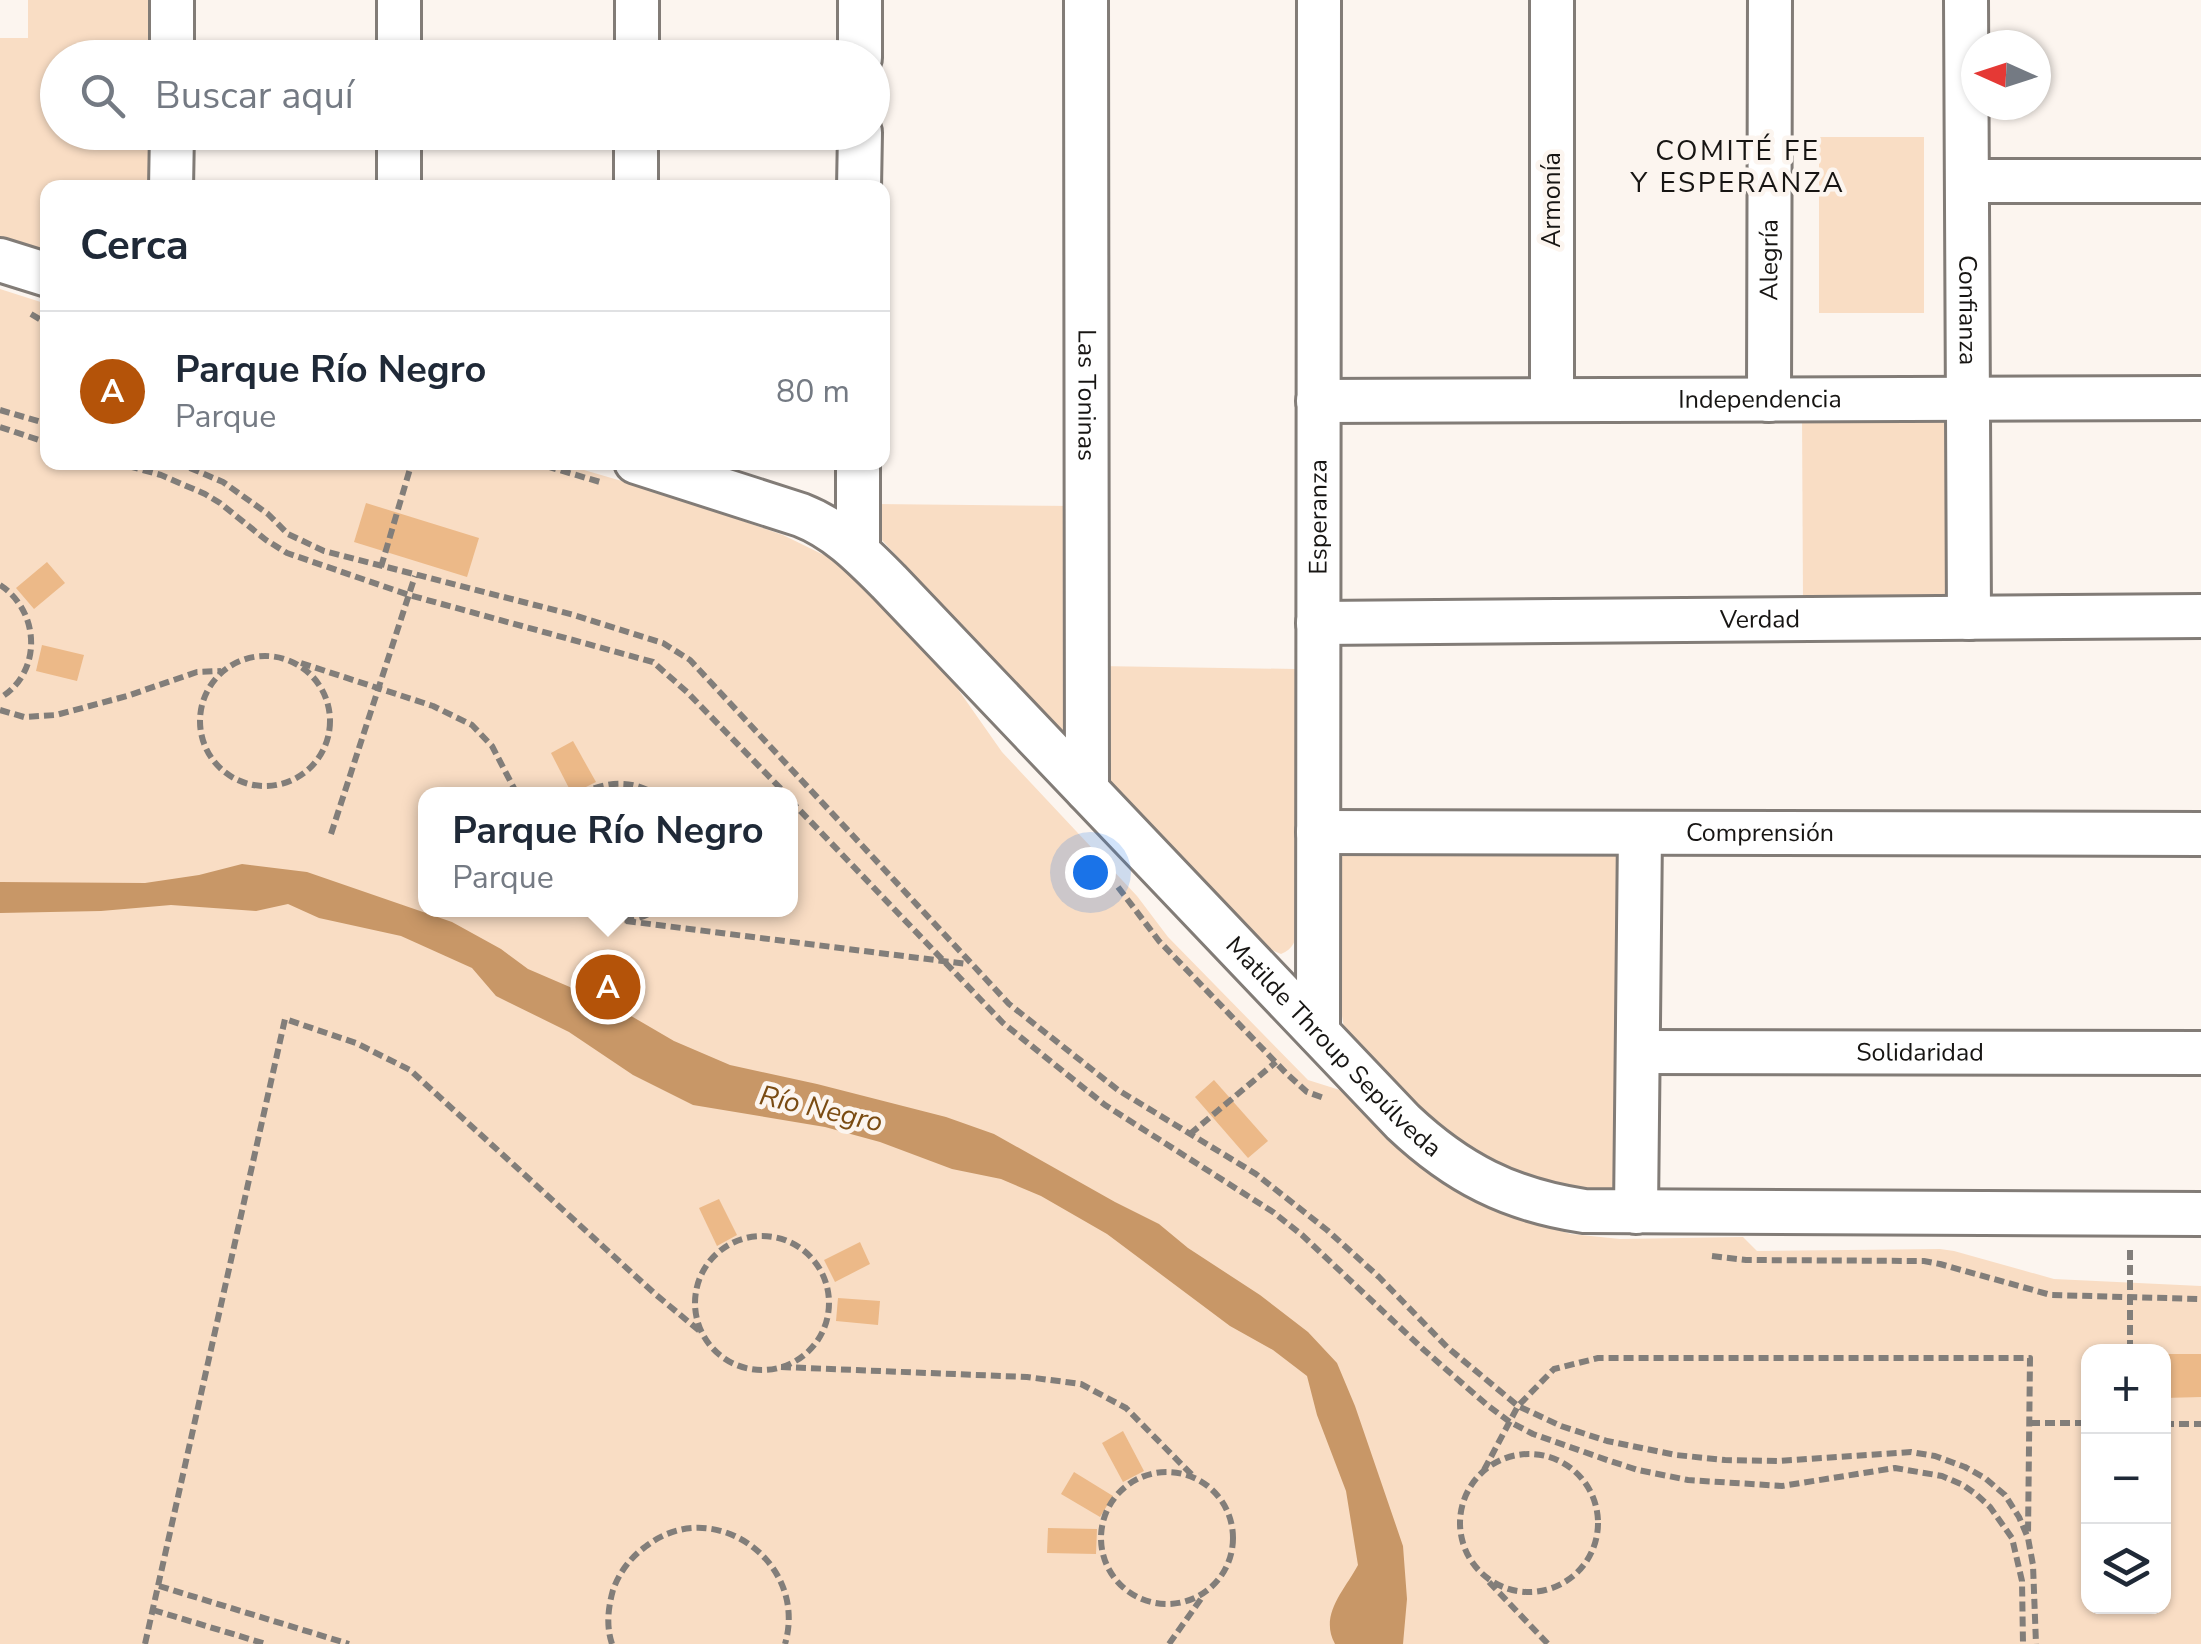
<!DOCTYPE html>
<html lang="es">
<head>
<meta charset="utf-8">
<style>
  :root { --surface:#fff; --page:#f2f2f3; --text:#1f2937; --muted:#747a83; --line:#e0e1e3; --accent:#b45309 }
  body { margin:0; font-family:"Nunito Sans",sans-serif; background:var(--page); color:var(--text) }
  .controls { position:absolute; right:30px; bottom:30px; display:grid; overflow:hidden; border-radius:20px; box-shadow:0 2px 8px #0004 }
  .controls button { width:90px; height:90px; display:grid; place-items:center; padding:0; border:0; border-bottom:2px solid var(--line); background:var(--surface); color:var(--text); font:50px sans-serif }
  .compass { position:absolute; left:1961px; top:30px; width:90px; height:90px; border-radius:50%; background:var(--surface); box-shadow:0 2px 8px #0004; rotate:273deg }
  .you { position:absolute; left:1090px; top:872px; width:35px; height:35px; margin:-25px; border:8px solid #fff; border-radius:50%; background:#1a73e8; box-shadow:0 0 0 15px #1a73e833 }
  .badge { display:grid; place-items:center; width:65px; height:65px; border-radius:50%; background:var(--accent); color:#fff; font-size:32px; font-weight:700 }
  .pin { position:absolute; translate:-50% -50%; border:5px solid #fff; box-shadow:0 2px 10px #0006 }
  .popup { position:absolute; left:418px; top:787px; width:380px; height:130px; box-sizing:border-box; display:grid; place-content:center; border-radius:20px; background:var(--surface); filter:drop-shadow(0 2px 8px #0005); font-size:32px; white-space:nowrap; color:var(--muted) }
  .popup b { font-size:38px; color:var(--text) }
  .popup::after { content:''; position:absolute; left:50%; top:100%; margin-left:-20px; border:20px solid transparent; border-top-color:var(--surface) }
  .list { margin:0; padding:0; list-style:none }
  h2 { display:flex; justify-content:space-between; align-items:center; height:130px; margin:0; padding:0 40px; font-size:42px }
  h2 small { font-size:32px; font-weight:400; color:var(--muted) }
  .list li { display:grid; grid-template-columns:65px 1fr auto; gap:30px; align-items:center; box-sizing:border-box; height:160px; padding:0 40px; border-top:2px solid var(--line) }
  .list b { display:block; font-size:38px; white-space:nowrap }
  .list p { margin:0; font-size:32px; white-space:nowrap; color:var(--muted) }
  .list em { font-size:32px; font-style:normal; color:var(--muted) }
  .icon { flex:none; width:55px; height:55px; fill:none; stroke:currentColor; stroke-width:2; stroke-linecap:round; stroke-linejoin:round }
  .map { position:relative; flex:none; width:2201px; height:1644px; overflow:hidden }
  .search { position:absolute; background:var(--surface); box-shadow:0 2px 8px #0004; left:40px; top:40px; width:850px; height:110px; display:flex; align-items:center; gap:25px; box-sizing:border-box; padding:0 35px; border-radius:55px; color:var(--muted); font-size:38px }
  .panel { position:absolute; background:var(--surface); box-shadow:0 2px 8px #0004; left:40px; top:180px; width:850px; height:290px; border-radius:20px }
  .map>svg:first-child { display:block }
  .green { fill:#f9ddc4; fill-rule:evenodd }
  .water { fill:#c89767 }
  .building { fill:#ecb988 }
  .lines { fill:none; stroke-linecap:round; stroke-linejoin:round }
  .minor-casing { stroke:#827c77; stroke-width:48 }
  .path { stroke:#827e7a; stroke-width:6; stroke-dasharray:10 5; stroke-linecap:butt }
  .minor { stroke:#fff; stroke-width:42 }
  .labels { text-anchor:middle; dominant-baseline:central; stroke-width:9; stroke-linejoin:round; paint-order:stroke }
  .street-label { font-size:25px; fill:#171513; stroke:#fcf5ef }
  .neighbourhood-label { font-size:28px; letter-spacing:2.5px; fill:#171513; stroke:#fcf5ef }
  .water-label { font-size:28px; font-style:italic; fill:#7a4b12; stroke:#fcf5ef }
</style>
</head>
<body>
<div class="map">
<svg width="2201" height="1644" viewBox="0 0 2201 1644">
  <rect width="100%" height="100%" fill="#fcf5ef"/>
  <g class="green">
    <path d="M28,0H160V57L58,58V132L161,133V187L48,188L47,258L0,242V38H28Z"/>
    <rect x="1819" y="137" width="105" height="176"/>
    <path d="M0,289L47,304L48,462L560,463L656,491L783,535L828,557L850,572L955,685L1002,752L1137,896L1168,937L1308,1080L1343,1091L1423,1169L1447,1186L1480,1203L1524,1220L1571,1234L1620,1239L1743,1237L1757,1251L1940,1249L1954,1251L2054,1279L2201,1286V1644H0ZM426,794H790V910H426ZM2088,1352H2164V1606H2088Z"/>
    <path d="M1802,412L1951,417L1953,598L1803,604Z"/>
    <path d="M875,504L1074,506L1070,737L1065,736L880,538L876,528Z"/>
    <path d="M1098,666L1295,669L1298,928C1296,941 1293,949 1281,954L1269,949L1100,772Z"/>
    <path d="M1604,843L1628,866L1620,1188L1612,1194C1567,1189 1516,1179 1477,1155C1432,1128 1389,1075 1352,1037L1344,1028L1341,1010V858L1348,850Z"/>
  </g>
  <path class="water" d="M242,864L307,872L452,922L501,949L528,969L614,1006L674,1041L730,1065L817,1084L946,1117L994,1134L1115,1202L1159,1224L1188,1248L1260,1295L1308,1332L1337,1363L1355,1406L1403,1546L1407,1599L1403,1644H1335C1319,1615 1344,1591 1358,1565L1346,1491L1317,1415L1307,1376L1273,1350L1230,1326L1107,1234L1041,1196L1001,1179L952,1169L880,1142L825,1127L693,1105L633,1075L569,1032L496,996L472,968L401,936L319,918L288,904L256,911L171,905L101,911L0,913V882L145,883L199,875Z"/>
  <g class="building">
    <path d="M366,503L479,538L467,577L354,542Z"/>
    <path d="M47,562L65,583L34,609L16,588Z"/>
    <path d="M42,645L84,655L77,681L36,671Z"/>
    <path d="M573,741L596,782L572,794L551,753Z"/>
    <path d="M1214,1080L1268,1141L1248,1158L1195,1097Z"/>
    <path d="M719,1199L737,1235L717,1246L699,1208Z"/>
    <path d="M860,1242L870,1264L835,1282L824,1260Z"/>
    <path d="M838,1298L880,1301L878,1325L836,1321Z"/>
    <path d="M2164,1354H2201V1397L2164,1398Z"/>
    <path d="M1123,1431L1144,1471L1123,1482L1102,1443Z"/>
    <path d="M1074,1472L1113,1496L1100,1517L1061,1494Z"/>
    <path d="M1048,1528L1097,1529L1096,1554L1047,1553Z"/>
  </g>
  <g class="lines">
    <defs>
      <g id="minor">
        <path d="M399,0V58"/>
        <path id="s1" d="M1086,0L1087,790"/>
        <path d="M1552,0V400"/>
        <path id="s2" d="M1966,0L1969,618"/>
        <path d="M172,58V0"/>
        <path d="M637,58V0"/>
        <path d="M860,58V0"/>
        <path d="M399,132V188"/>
        <path d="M1967,181H2201"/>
        <path d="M171,188L172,132"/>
        <path d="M636,188V132"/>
        <path d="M859,188L860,132"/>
        <path d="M0,260L48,275"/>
        <path id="s3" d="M1769,400L1770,0"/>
        <path id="s4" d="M1318,401L2201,398"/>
        <path id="s5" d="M636,462L801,515C837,529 862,555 889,582L1403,1122C1457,1173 1510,1200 1584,1211L2201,1214"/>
        <path d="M858,551V462"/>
        <path id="s6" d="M1318,623L2201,616"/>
        <path id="s7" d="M1318,832L2201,834"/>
        <path id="s8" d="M1318,1032L1319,0"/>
        <path id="s9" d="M1638,1052L2201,1053"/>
        <path d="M1636,1212L1640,833"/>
      </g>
    </defs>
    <use href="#minor" class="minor-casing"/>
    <g class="path">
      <path d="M31,314L48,324"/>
      <path d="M0,410L48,424"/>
      <path d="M0,427L48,443"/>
      <path d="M114,462L161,475L205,494L220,503L266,540L287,553L409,595L653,662L687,692L786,794"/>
      <path d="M176,462L223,482L268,514L288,534L324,551L574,615L663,643L690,660L1009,1004L1118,1090L1256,1174L1327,1230L1379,1277L1447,1347L1518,1406L1561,1426L1607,1441L1676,1455L1725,1460L1778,1461L1911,1452L1935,1456L1965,1467L1985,1478L2005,1495L2019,1517L2028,1538L2033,1565L2036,1644"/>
      <path d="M532,462L600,482"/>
      <path d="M381,567L412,462"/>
      <path d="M0,585C40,611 43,672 0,698"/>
      <circle cx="265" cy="721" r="65"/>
      <path d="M301,663L433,706L472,725L492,746L517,794"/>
      <path d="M0,710L24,717L56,715L127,696L197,672L221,671"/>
      <path d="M580,794C606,782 630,779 655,794"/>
      <path d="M790,800L1003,1023L1105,1105L1273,1212L1302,1235L1424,1350L1487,1405L1510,1422L1533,1434L1610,1461L1638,1470L1688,1480L1782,1486L1895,1468L1942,1476L1963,1485L1977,1495L1990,1507L2012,1538L2022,1581L2023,1644"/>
      <path d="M331,834L415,576"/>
      <path d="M1118,887L1159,941L1286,1073L1307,1092L1324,1098"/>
      <path d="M581,910C605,921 632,926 655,910"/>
      <path d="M626,921L967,964"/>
      <path d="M1190,1134L1276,1062"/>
      <circle cx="762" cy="1303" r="67"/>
      <path d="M2130,1250V1352"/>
      <path d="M1712,1256L1746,1260L1924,1261L1940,1264L2051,1295L2201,1299"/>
      <path d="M781,1367L1027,1377L1081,1384L1126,1408L1195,1478"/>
      <path d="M2030,1423H2088"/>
      <path d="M2164,1424H2201"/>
      <circle cx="1529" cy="1523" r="69"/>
      <path d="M1484,1470L1518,1406L1554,1369L1598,1358H2030L2028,1535"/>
      <circle cx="1167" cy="1538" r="66"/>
      <path d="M1489,1582L1548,1644"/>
      <path d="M159,1586L349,1644"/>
      <path d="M153,1610L266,1644"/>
      <path d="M145,1644L285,1019L356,1043L410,1070L654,1293L702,1333"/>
      <path d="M612,1644C606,1626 608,1608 613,1590C619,1573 630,1558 645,1547C713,1493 809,1562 785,1644"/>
      <path d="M1169,1644L1203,1596"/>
    </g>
    <use href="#minor" class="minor"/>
  </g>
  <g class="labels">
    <g class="street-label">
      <text transform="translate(1552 200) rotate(-90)">Armonía</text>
      <text stroke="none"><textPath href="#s3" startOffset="140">Alegría</textPath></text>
      <text stroke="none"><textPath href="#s2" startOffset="310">Confianza</textPath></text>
      <text stroke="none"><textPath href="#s1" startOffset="395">Las Toninas</textPath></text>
      <text stroke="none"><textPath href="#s4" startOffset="442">Independencia</textPath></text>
      <text stroke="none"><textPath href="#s8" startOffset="515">Esperanza</textPath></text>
      <text stroke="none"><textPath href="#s6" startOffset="442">Verdad</textPath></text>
      <text stroke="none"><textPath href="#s7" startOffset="442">Comprensión</textPath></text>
      <text stroke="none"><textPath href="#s5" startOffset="928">Matilde Throup Sepúlveda</textPath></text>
      <text stroke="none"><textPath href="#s9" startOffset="282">Solidaridad</textPath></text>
    </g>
    <g class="neighbourhood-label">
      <text x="1738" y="151">COMITÉ FE<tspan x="1738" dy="32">Y ESPERANZA</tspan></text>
    </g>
    <g class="water-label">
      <text transform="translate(821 1109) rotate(13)">Río Negro</text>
    </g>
  </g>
</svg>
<div class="controls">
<button>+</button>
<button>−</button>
<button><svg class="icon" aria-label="layers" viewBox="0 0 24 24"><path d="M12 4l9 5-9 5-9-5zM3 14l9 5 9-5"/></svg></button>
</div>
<svg class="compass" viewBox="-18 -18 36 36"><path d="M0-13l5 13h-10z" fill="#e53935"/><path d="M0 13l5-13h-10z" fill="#747a83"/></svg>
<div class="you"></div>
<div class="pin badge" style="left:608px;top:987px">A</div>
<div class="popup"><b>Parque Río Negro</b>Parque</div>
<div class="search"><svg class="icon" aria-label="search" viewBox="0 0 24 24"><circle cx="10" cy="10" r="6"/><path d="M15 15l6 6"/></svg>Buscar aquí</div>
<section class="panel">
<h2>Cerca<small></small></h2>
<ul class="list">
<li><span class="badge">A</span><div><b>Parque Río Negro</b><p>Parque</p></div><em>80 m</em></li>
</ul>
</section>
</div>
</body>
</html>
